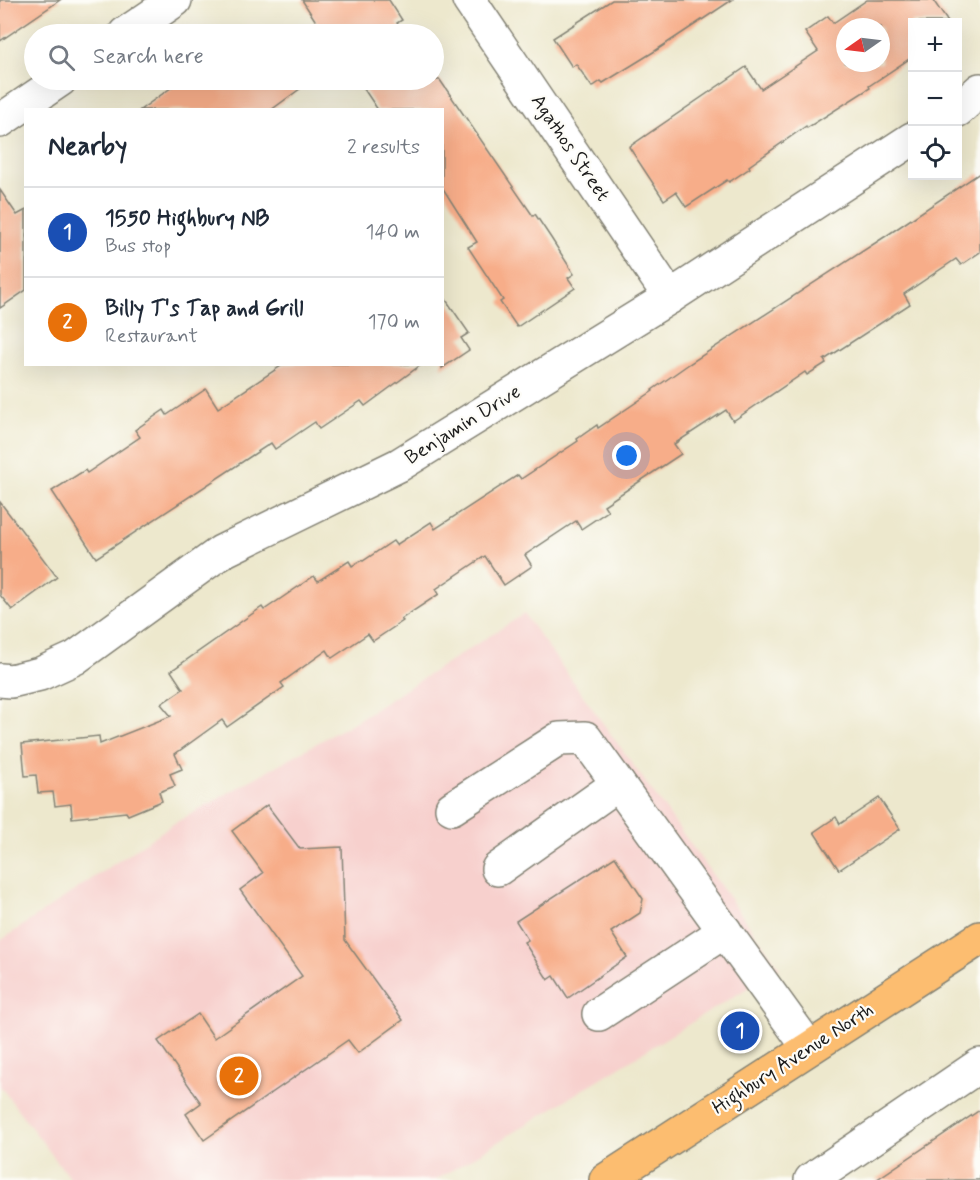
<!DOCTYPE html>
<html lang="en">
<head>
<meta charset="utf-8">
<style>
  :root { --surface:#fff; --page:#f6f6f7; --text:#1f2937; --muted:#747a83; --line:#e0e1e3; --accent:#d93025 }
  body { margin:0; font-family:Mynerve,sans-serif; background:var(--page); color:var(--text) }
  .controls { position:absolute; right:18px; top:18px; display:grid; overflow:hidden; border-radius:0px; box-shadow:0 6px 24px #0002 }
  .controls button { width:54px; height:54px; display:grid; place-items:center; padding:0; border:0; border-bottom:2px solid var(--line); background:var(--surface); color:var(--text); font:30px sans-serif }
  .compass { position:absolute; left:836px; top:18px; width:54px; height:54px; border-radius:50%; background:var(--surface); box-shadow:0 6px 24px #0002; rotate:256deg }
  .you { position:absolute; left:627px; top:456px; width:21px; height:21px; margin:-15px; border:4px solid #fff; border-radius:50%; background:#1a73e8; box-shadow:0 0 0 9px #1a73e833 }
  .badge { display:grid; place-items:center; width:39px; height:39px; border-radius:50%; background:var(--accent); color:#fff; font-size:20px; font-weight:700 }
  .pin { position:absolute; translate:-50% -50%; border:3px solid #fff; box-shadow:0 2px 6px #0006 }
  .list { margin:0; padding:0; list-style:none }
  h2 { display:flex; justify-content:space-between; align-items:center; height:78px; margin:0; padding:0 24px; font-size:26px }
  h2 small { font-size:20px; font-weight:400; color:var(--muted) }
  .list li { display:grid; grid-template-columns:39px 1fr auto; gap:18px; align-items:center; box-sizing:border-box; height:90px; padding:0 24px; border-top:2px solid var(--line) }
  .list b { display:block; font-size:22px; white-space:nowrap }
  .list p { margin:0; font-size:20px; white-space:nowrap; color:var(--muted) }
  .list em { font-size:20px; font-style:normal; color:var(--muted) }
  .icon { flex:none; width:33px; height:33px; fill:none; stroke:currentColor; stroke-width:2; stroke-linecap:round; stroke-linejoin:round }
  .map { position:relative; flex:none; width:980px; height:1180px; overflow:hidden }
  .search { position:absolute; background:var(--surface); box-shadow:0 6px 24px #0002; left:24px; top:24px; width:420px; height:66px; display:flex; align-items:center; gap:15px; box-sizing:border-box; padding:0 21px; border-radius:33px; color:var(--muted); font-size:22px }
  .panel { position:absolute; background:var(--surface); box-shadow:0 6px 24px #0002; left:24px; top:108px; width:420px; height:258px; border-radius:0px }
  .map>svg:first-child { display:block }
  .built { fill:#f7d0cd }
  .building { fill:#f7ad89; fill-rule:evenodd }
  .lines { fill:none; stroke-linecap:round; stroke-linejoin:round }
  .minor-casing { stroke:#848274; stroke-width:36 }
  .major-casing { stroke:#848274; stroke-width:36 }
  .minor { stroke:#fff; stroke-width:33 }
  .major { stroke:#fcbd6f; stroke-width:33 }
  .labels { text-anchor:middle; dominant-baseline:central; stroke-width:4.5; stroke-linejoin:round; paint-order:stroke }
  .street-label { font-size:20px; fill:#1c1c1c; stroke:#fdfcf7 }
</style>
</head>
<body>
<div class="map">
<svg width="980" height="1180" viewBox="0 0 980 1180">
  <rect width="100%" height="100%" fill="#fdfcf7"/>
  <filter id="ink" filterUnits="userSpaceOnUse"><feTurbulence type="fractalNoise" baseFrequency=".0167" numOctaves="2"/><feDisplacementMap in="SourceGraphic" scale="12" xChannelSelector="R" yChannelSelector="G"/><feConvolveMatrix kernelMatrix="1 2 1 2 8 2 1 2 1" color-interpolation-filters="sRGB"/></filter>
  <filter id="wash" filterUnits="userSpaceOnUse"><feTurbulence type="fractalNoise" baseFrequency=".008" numOctaves="4" result="noise"/><feDisplacementMap in="SourceGraphic" scale="24" xChannelSelector="R" yChannelSelector="G"/><feGaussianBlur stdDeviation="1.35" result="paint"/><feColorMatrix in="noise" values="0 0 0 0 0 0 0 0 0 0 0 0 0 0 0 0 0 1.4 0 .05"/><feComposite in="paint" operator="in"/></filter>
  <g filter="url(#wash)">
    <rect width="100%" height="100%" fill="#ede8cd"/>
    <path class="built" d="M524,614L780,968L436,1180H71L0,1086V941L173,824L356,721Z"/>
    <g id="blocks">
      <g class="building">
        <path d="M0,0H60L0,41Z"/>
        <path d="M302,0H389L402,20L397,23L405,34H324Z"/>
        <path d="M612,0H732L655,51L603,83L601,81L592,87L576,64L572,67L553,38Z"/>
        <path d="M867,0H933L948,22H912V57L869,86L870,88L807,128L806,126L749,166L750,168L729,182L727,180L686,207L676,192L664,200L629,147L746,67L761,89L818,51L805,32L828,16L833,23ZM845,27H881V63H845Z"/>
        <path d="M182,80H312L271,110H140Z"/>
        <path d="M358,80H440L533,216L535,214L551,238L574,274L568,278L575,288L517,327L500,302L503,300L468,247L477,242L442,187V110H378Z"/>
        <path d="M980,173V252L961,265L956,259L904,294L910,304L824,360L826,363L807,375L805,372L733,421L726,410L674,444L681,454L604,505L608,511L581,529L576,521L525,555L532,566L504,585L485,556L436,589L439,594L401,619L403,621L373,641L368,634L332,658L327,650L281,683L284,687L227,727L222,720L175,754L182,769L170,774L175,786L159,792L162,801L128,815L126,812L72,818L71,804L55,806L53,792L38,793L36,775L25,776L22,744L99,736L100,744L171,716L161,704L183,689L171,671L262,607L264,610L314,576L318,581L349,561L352,566L362,560L363,561L393,541L396,545L431,522L435,529L518,475L521,479L578,441L577,439L597,425L598,428L653,391L652,390L689,364L886,236Z"/>
        <path d="M0,190L17,215L26,210V290L0,308Z"/>
        <path d="M442,294L469,333L461,338L469,350L442,368Z"/>
        <path d="M284,364H422L365,406L361,401L319,429L315,422L275,449L271,443L96,558L52,491L85,470L87,473L140,437L135,430L164,410L167,415L206,389L218,408Z"/>
        <path d="M0,502L57,577L12,610L0,595Z"/>
        <path d="M879,798L900,829L839,870L814,832L836,817L840,824Z"/>
        <path d="M267,805L300,849L342,847L345,940L403,1020L358,1053L348,1040L204,1140L186,1114L201,1103L158,1041L198,1014L214,1038L302,976L240,890L263,873L232,831Z"/>
        <path d="M615,857L643,899L640,913L611,932L627,957L568,998L554,976L548,980L524,942L528,940L516,921Z"/>
        <path d="M980,1110V1180H876Z"/>
      </g>
    </g>
  </g>
  <g filter="url(#ink)">
    <use href="#blocks" fill-opacity="0" stroke="#848274" stroke-width="1.5"/>
    <g class="lines">
      <defs>
        <g id="minor">
          <path d="M469,0L670,297"/>
          <path d="M125,34L175,0"/>
          <path d="M958,110L980,90"/>
          <path d="M0,121L60,80"/>
          <path d="M0,680L11,681L40,674L75,658L221,552L399,465L670,297L912,139"/>
          <path d="M452,808L559,739L585,738L809,1048"/>
          <path d="M498,869L618,784"/>
          <path d="M599,1014L725,931"/>
          <path d="M811,1180L980,1065"/>
        </g>
        <path id="major" d="M606,1180L980,938"/>
      </defs>
      <use href="#minor" class="minor-casing"/>
      <use href="#major" class="major-casing"/>
      <use href="#minor" class="minor"/>
      <use href="#major" class="major"/>
    </g>
  </g>
  <g class="labels">
    <g class="street-label">
      <text transform="translate(570 148) rotate(56)">Agathos Street</text>
      <text transform="translate(463 425) rotate(-32)">Benjamin Drive</text>
      <text transform="translate(793 1059) rotate(-33)">Highbury Avenue North</text>
    </g>
  </g>
</svg>
<div class="controls">
<button>+</button>
<button>−</button>
<button><svg class="icon" aria-label="locate" viewBox="0 0 24 24"><circle cx="12" cy="12" r="6"/><path d="M12 2v4M12 18v4M2 12h4M18 12h4"/></svg></button>
</div>
<svg class="compass" viewBox="-18 -18 36 36"><path d="M0-13l5 13h-10z" fill="#e53935"/><path d="M0 13l5-13h-10z" fill="#747a83"/></svg>
<div class="you"></div>
<div class="pin badge" style="left:740px;top:1031px;background:#1a4fb4">1</div>
<div class="pin badge" style="left:239px;top:1076px;background:#e8710a">2</div>
<div class="search"><svg class="icon" aria-label="search" viewBox="0 0 24 24"><circle cx="10" cy="10" r="6"/><path d="M15 15l6 6"/></svg>Search here</div>
<section class="panel">
<h2>Nearby<small>2 results</small></h2>
<ul class="list">
<li><span class="badge" style="background:#1a4fb4">1</span><div><b>1550 Highbury NB</b><p>Bus stop</p></div><em>140 m</em></li>
<li><span class="badge" style="background:#e8710a">2</span><div><b>Billy T's Tap and Grill</b><p>Restaurant</p></div><em>170 m</em></li>
</ul>
</section>
</div>
</body>
</html>
